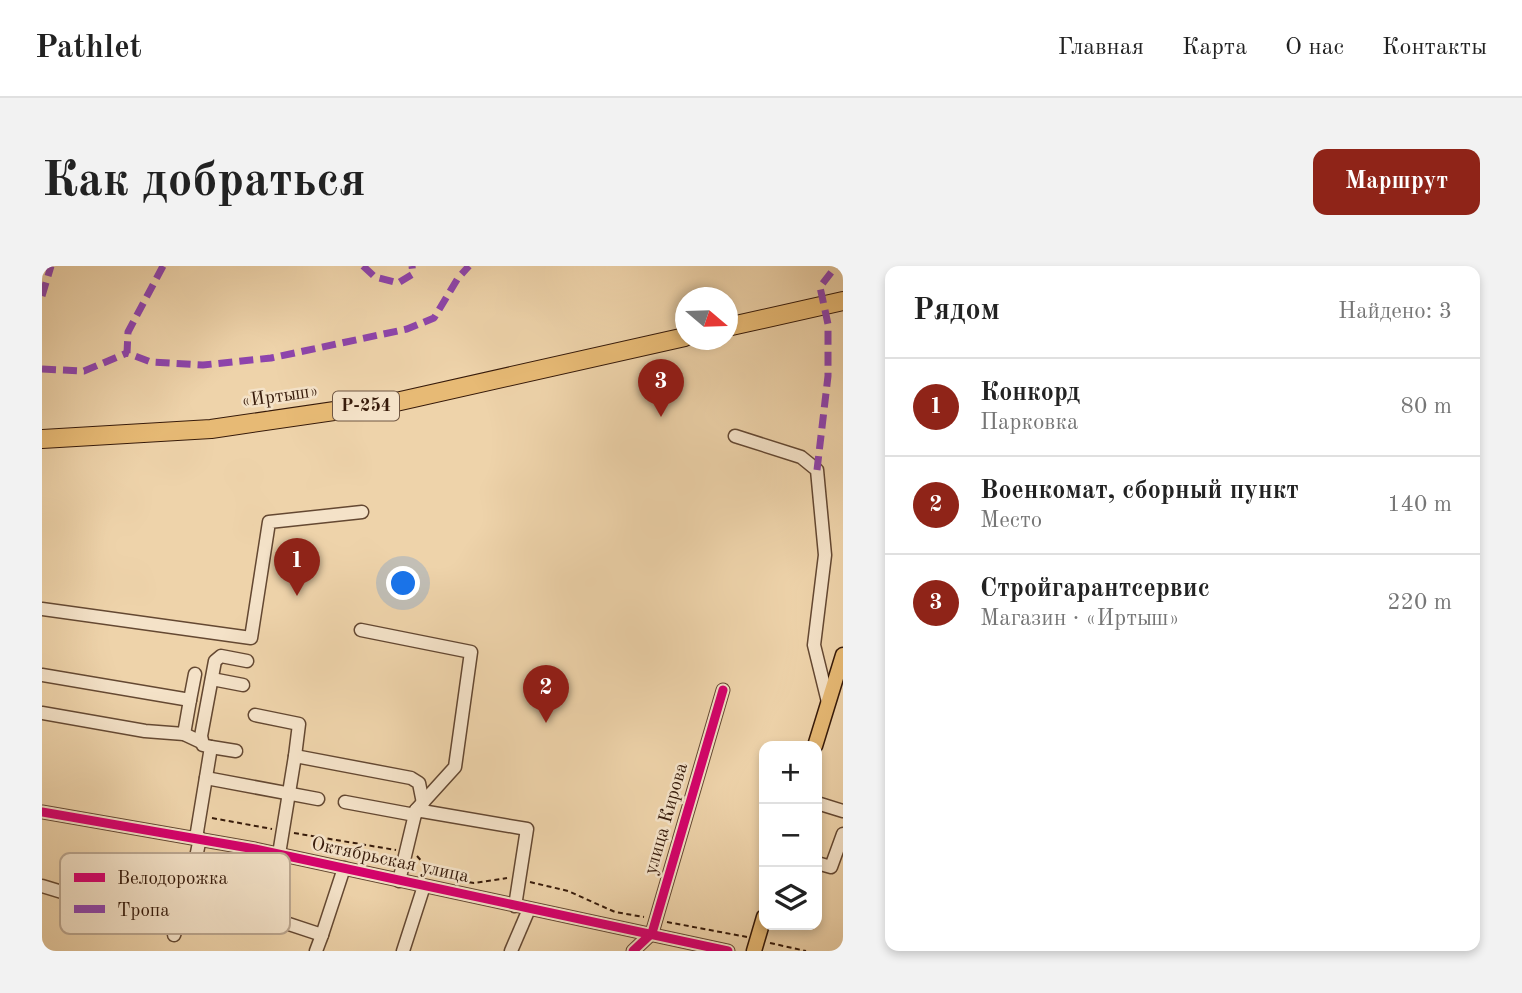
<!DOCTYPE html>
<html lang="ru">
<head>
<meta charset="utf-8">
<style>
  :root { --surface:#fff; --page:#f2f2f2; --text:#222; --muted:#767676; --line:#e0e0e0; --accent:#8f2418 }
  body { margin:0; font-family:"Old Standard TT",serif; background:var(--page); color:var(--text) }
  .controls { position:absolute; right:21px; bottom:21px; display:grid; overflow:hidden; border-radius:14px; box-shadow:0 4px 10px #0003 }
  .controls button { width:63px; height:63px; display:grid; place-items:center; padding:0; border:0; border-bottom:2px solid var(--line); background:var(--surface); color:var(--text); font:35px sans-serif }
  .compass { position:absolute; left:633px; top:21px; width:63px; height:63px; border-radius:50%; background:var(--surface); box-shadow:0 4px 10px #0003; rotate:109deg }
  .you { position:absolute; left:362px; top:318px; width:24px; height:24px; margin:-18px; border:5px solid #fff; border-radius:50%; background:#1a73e8; box-shadow:0 0 0 10px #1a73e833 }
  .badge { display:grid; place-items:center; width:46px; height:46px; border-radius:50%; background:var(--accent); color:#fff; font-size:23px; font-weight:700 }
  .pin { position:absolute; translate:-50% -58px; filter:drop-shadow(0 2px 4px #0008) }
  .pin::after { content:''; position:absolute; top:37px; width:24px; height:21px; background:inherit; clip-path:polygon(0 0,100% 0,50% 100%) }
  .list { margin:0; padding:0; list-style:none }
  h2 { display:flex; justify-content:space-between; align-items:center; height:91px; margin:0; padding:0 28px; font-size:30px }
  h2 small { font-size:23px; font-weight:400; color:var(--muted) }
  .list li { display:grid; grid-template-columns:46px 1fr auto; gap:21px; align-items:center; box-sizing:border-box; height:98px; padding:0 28px; border-top:2px solid var(--line) }
  .list b { display:block; font-size:26px; white-space:nowrap }
  .list p { margin:0; font-size:23px; white-space:nowrap; color:var(--muted) }
  .list em { font-size:23px; font-style:normal; color:var(--muted) }
  .icon { flex:none; width:38px; height:38px; fill:none; stroke:currentColor; stroke-width:2; stroke-linecap:round; stroke-linejoin:round }
  .map { position:relative; flex:none; width:801px; height:685px; overflow:hidden; border-radius:14px }
  header { display:flex; align-items:center; gap:42px; box-sizing:border-box; height:98px; padding:0 35px; background:var(--surface); border-bottom:2px solid var(--line) }
  header strong { font-size:33px }
  nav { display:flex; gap:38px; margin-inline-start:auto; font-size:24px }
  .intro { display:flex; align-items:center; justify-content:space-between; box-sizing:border-box; height:168px; padding:0 42px }
  h1 { margin:0; font-size:49px }
  .button { padding:18px 32px; border-radius:14px; background:var(--accent); color:#fff; font-size:24px; font-weight:700 }
  main { display:flex; gap:42px; padding:0 42px }
  aside { flex:1; background:var(--surface); border-radius:14px; box-shadow:0 4px 10px #0003 }
  .map>svg:first-child { display:block }
  .lines { fill:none; stroke-linecap:round; stroke-linejoin:round }
  .minor-casing { stroke:#644832; stroke-width:15 }
  .major-casing { stroke:#361a0a; stroke-width:17 }
  .highway-casing { stroke:#361a0a; stroke-width:20 }
  .path { stroke:#361a0a; stroke-width:2; stroke-dasharray:5 3.5; stroke-linecap:butt }
  .minor { stroke:#f4e2c8; stroke-width:12 }
  .major { stroke:#e7ba75; stroke-width:14 }
  .highway { stroke:#e7ba75; stroke-width:18 }
  .quiet { stroke:#8e44ad; stroke-width:7; stroke-dasharray:14 7; stroke-linecap:butt }
  .cycleway-casing { stroke:#f4e2c8; stroke-width:13 }
  .cycleway { stroke:#d6006c; stroke-width:9 }
  .labels { text-anchor:middle; dominant-baseline:central; stroke-width:5; stroke-linejoin:round; paint-order:stroke }
  .shield { fill:#f4e2c8; stroke:#6f5643; stroke-width:2 }
  .shield-label { font-size:18px; font-weight:bold; fill:#361a0a }
  .street-label { font-size:19px; fill:#361a0a; stroke:#f4e2c8 }
  .key { fill:#f4e2c8; stroke:#bba68f; stroke-width:2 }
  .key-label { font-size:19px; fill:#361a0a }
</style>
</head>
<body>
<header>
<strong>Pathlet</strong>
<nav><a>Главная</a><a>Карта</a><a>О нас</a><a>Контакты</a></nav>
</header>
<div class="intro"><h1>Как добраться</h1><a class="button">Маршрут</a></div>
<main>
<div class="map">
<svg width="801" height="685" viewBox="0 0 801 685">
  <rect width="100%" height="100%" fill="#eed3aa"/>
  <filter id="stains"><feTurbulence type="fractalNoise" baseFrequency=".00286" numOctaves="4"/><feColorMatrix values="0 0 0 0 .2 0 0 0 0 .09 0 0 0 0 .02 0 0 0 .5 -.17"/></filter>
  <radialGradient id="worn" r=".72"><stop offset=".6" stop-color="#630" stop-opacity="0"/><stop offset="1" stop-color="#630" stop-opacity=".3"/></radialGradient>
  <g class="lines">
    <defs>
      <g id="minor">
        <path d="M693,170L759,191L775,204L783,289L772,379L786,436"/>
        <path d="M0,343L209,372L227,256L320,246"/>
        <path d="M319,364L429,386L413,501L374,544L357,615"/>
        <path d="M0,409L148,434L153,408"/>
        <path d="M170,413L201,419"/>
        <path d="M0,447L103,465L142,468L159,476"/>
        <path d="M213,449L257,458L253,490"/>
        <path d="M142,468L148,434"/>
        <path d="M169,481L194,485"/>
        <path d="M164,512L276,533"/>
        <path d="M303,536L373,549"/>
        <path d="M775,537L801,545"/>
        <path d="M374,544L485,563L473,640"/>
        <path d="M0,546L213,583L686,685"/>
        <path d="M154,572L169,481L161,479L159,470L173,395L179,390L205,395"/>
        <path d="M158,572L147,625L280,669L302,602"/>
        <path d="M237,588L253,490L369,512L377,517L381,537"/>
        <path d="M775,597L789,601L801,568"/>
        <path d="M0,620L135,661"/>
        <path d="M132,669L147,625"/>
        <path d="M274,685L280,669"/>
        <path d="M361,685L382,620"/>
        <path d="M469,685L487,643"/>
        <path d="M591,685L610,667L681,424"/>
      </g>
      <g id="major">
        <path d="M773,480L801,389"/>
        <path d="M712,685L722,651"/>
      </g>
      <g id="highway">
        <path d="M685,61L801,35"/>
        <path d="M0,173L169,163L354,136L643,71"/>
      </g>
    </defs>
    <use href="#minor" class="minor-casing"/>
    <use href="#major" class="major-casing"/>
    <use href="#highway" class="highway-casing"/>
    <g class="path">
      <path d="M170,552L230,563"/>
      <path d="M252,567L354,584"/>
      <path d="M375,590L391,608L396,611"/>
      <path d="M402,612L432,617L465,612"/>
      <path d="M488,616L526,625L573,646L602,651"/>
      <path d="M625,656L705,671"/>
      <path d="M728,677L764,685"/>
    </g>
    <use href="#minor" class="minor"/>
    <use href="#major" class="major"/>
    <use href="#highway" class="highway"/>
    <g class="quiet">
      <path d="M121,0L86,66L85,87L109,96L161,99L229,92L365,63L392,52L416,12L427,0"/>
      <path d="M321,0L333,11L356,17L371,8L370,0"/>
      <path d="M0,30L9,0"/>
      <path d="M0,103L42,105L85,87"/>
      <path d="M775,204L786,110V58L778,21L794,0"/>
    </g>
    <defs>
      <g id="cycleway">
        <path d="M0,546L213,583L686,685"/>
        <path d="M591,685L610,667L681,424"/>
      </g>
    </defs>
    <use href="#cycleway" class="cycleway-casing"/>
    <use href="#cycleway" class="cycleway"/>
  </g>
  <g class="labels">
    <rect class="shield" x="291" y="125.5" width="66" height="29" rx="5"/>
    <g class="shield-label">
      <text x="324" y="140">Р-254</text>
    </g>
    <g class="street-label">
      <text transform="translate(238 131) rotate(-8)">«Иртыш»</text>
      <text transform="translate(625 553) rotate(-74)">улица Кирова</text>
      <text transform="translate(348 595) rotate(12)">Октябрьская улица</text>
    </g>
  </g>
  <rect x="18" y="587" width="230" height="81" rx="10" class="key"/>
  <rect x="32" y="607" width="31" height="9" fill="#d6006c"/>
  <rect x="32" y="639" width="31" height="8" fill="#8e44ad"/>
  <g class="key-label">
    <text x="75" y="618">Велодорожка</text>
    <text x="75" y="650">Тропа</text>
  </g>
  <rect width="100%" height="100%" filter="url(#stains)"/>
  <rect width="100%" height="100%" fill="url(#worn)"/>
</svg>
<div class="controls">
<button>+</button>
<button>−</button>
<button><svg class="icon" aria-label="layers" viewBox="0 0 24 24"><path d="M12 4l9 5-9 5-9-5zM3 14l9 5 9-5"/></svg></button>
</div>
<svg class="compass" viewBox="-18 -18 36 36"><path d="M0-13l5 13h-10z" fill="#e53935"/><path d="M0 13l5-13h-10z" fill="#767676"/></svg>
<div class="you"></div>
<div class="pin badge" style="left:255px;top:330px">1</div>
<div class="pin badge" style="left:504px;top:457px">2</div>
<div class="pin badge" style="left:619px;top:151px">3</div>
</div>
<aside>
<h2>Рядом<small>Найдено: 3</small></h2>
<ul class="list">
<li><span class="badge">1</span><div><b>Конкорд</b><p>Парковка</p></div><em>80 m</em></li>
<li><span class="badge">2</span><div><b>Военкомат, сборный пункт</b><p>Место</p></div><em>140 m</em></li>
<li><span class="badge">3</span><div><b>Стройгарантсервис</b><p>Магазин · «Иртыш»</p></div><em>220 m</em></li>
</ul>
</aside>
</main>
</body>
</html>
